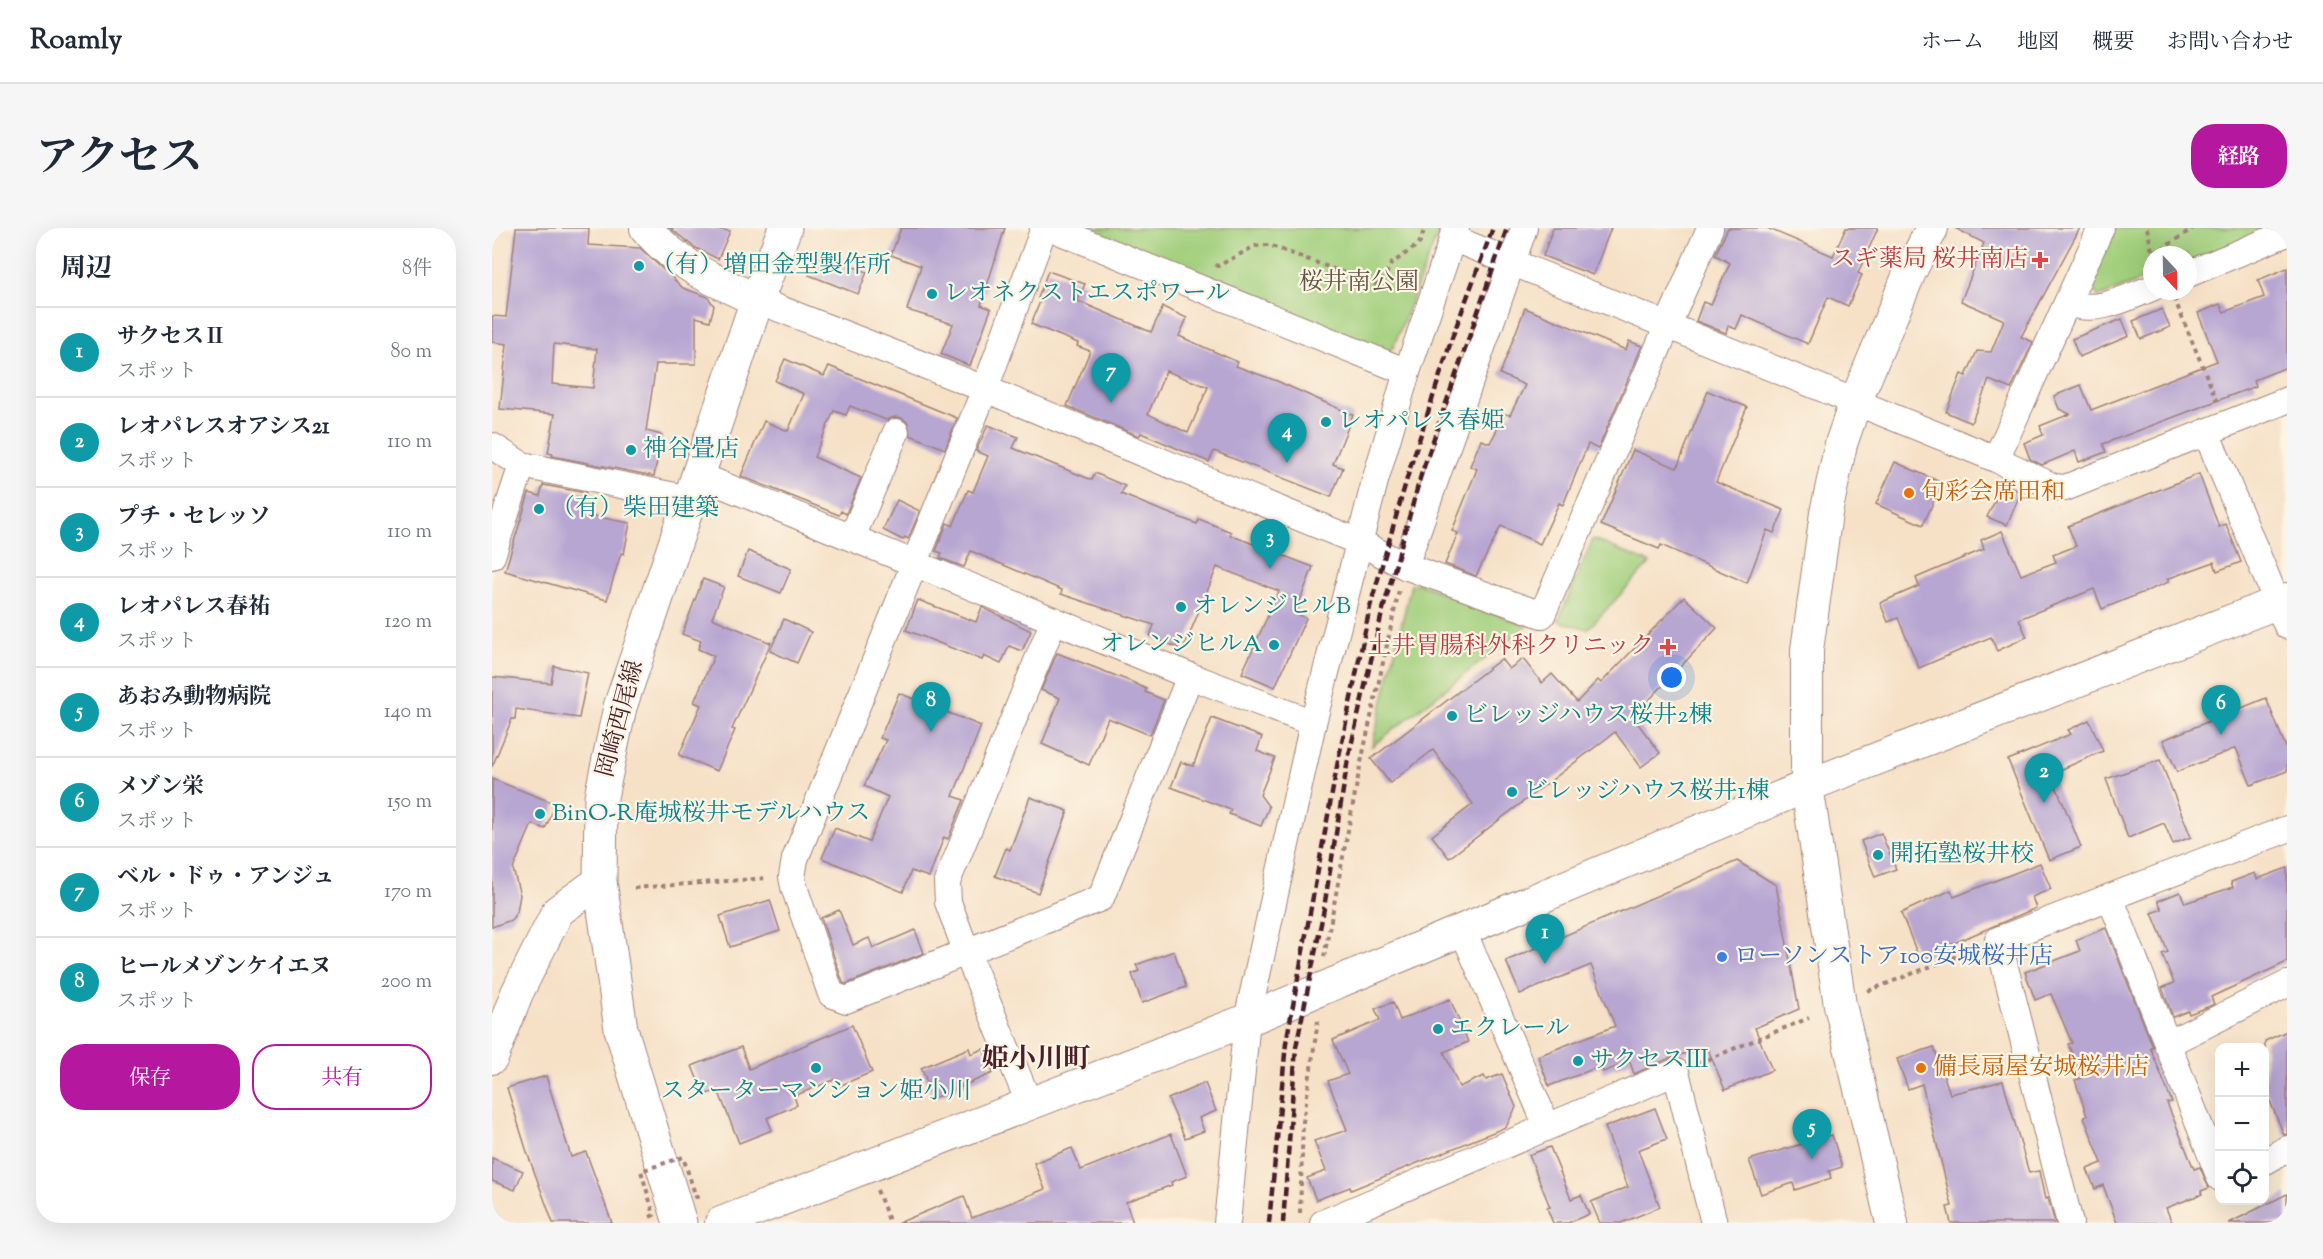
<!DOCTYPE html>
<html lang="ja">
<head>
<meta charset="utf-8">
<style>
  :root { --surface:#fff; --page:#f6f6f7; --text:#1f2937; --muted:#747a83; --line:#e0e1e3; --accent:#b5179e }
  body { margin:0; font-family:"Sorts Mill Goudy","Noto Serif JP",serif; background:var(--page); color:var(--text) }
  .controls { position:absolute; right:18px; bottom:18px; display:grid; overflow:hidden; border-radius:12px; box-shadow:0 6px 24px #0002 }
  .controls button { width:54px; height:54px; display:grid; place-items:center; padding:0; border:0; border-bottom:2px solid var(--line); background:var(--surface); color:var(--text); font:30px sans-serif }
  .compass { position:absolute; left:1651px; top:18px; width:54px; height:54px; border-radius:50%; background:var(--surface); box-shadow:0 6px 24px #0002; rotate:158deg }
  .you { position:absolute; left:1180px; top:450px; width:21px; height:21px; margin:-15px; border:4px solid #fff; border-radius:50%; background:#1a73e8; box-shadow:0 0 0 9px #1a73e833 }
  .badge { display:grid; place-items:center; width:39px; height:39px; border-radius:50%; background:var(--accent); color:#fff; font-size:20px; font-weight:700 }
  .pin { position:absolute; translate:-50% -50px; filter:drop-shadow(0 2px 3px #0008) }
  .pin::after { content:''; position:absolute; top:32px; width:21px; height:18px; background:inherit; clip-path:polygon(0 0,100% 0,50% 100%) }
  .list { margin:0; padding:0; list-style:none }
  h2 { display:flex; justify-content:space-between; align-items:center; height:78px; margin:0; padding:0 24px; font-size:26px }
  h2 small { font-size:20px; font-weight:400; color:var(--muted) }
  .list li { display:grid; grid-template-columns:39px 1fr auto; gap:18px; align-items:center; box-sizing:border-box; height:90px; padding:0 24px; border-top:2px solid var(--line) }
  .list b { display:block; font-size:22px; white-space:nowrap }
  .list p { margin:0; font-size:20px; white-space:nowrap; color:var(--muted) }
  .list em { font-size:20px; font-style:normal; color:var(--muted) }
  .actions { display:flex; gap:12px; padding:18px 24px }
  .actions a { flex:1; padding:14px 0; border:2px solid var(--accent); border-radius:24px; text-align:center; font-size:21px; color:var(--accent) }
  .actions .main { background:var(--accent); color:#fff }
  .icon { flex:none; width:33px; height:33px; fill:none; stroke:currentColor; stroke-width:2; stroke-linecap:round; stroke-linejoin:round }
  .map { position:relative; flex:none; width:1795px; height:995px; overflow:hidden; border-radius:24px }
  header { display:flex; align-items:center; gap:36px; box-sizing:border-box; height:84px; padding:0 30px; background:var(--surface); border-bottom:2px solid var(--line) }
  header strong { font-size:28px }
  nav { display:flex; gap:33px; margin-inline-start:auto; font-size:21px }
  .intro { display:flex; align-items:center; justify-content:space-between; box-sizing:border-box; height:144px; padding:0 36px }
  h1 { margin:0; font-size:42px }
  .button { padding:15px 27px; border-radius:24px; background:var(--accent); color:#fff; font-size:21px; font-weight:700 }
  main { display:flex; gap:36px; padding:0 36px }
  aside { flex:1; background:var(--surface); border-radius:24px; box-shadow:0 6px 24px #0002 }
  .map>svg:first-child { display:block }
  .green { fill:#a1cf7c; stroke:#767754; stroke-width:1.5 }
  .building { fill:#b7a5d2; fill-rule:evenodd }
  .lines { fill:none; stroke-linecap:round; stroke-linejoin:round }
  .minor-casing { stroke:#a08079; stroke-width:28 }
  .tertiary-casing { stroke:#a08079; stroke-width:34 }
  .primary-casing { stroke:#a08079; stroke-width:35 }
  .path { stroke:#a08079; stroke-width:4; stroke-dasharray:4.5 4.5; stroke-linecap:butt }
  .minor { stroke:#fff; stroke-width:26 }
  .tertiary { stroke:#fff; stroke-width:32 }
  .primary { stroke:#fff; stroke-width:33 }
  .rail { stroke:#4a1f2b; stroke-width:4.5; stroke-dasharray:9 4.5; stroke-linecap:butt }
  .path-bridge { stroke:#a08079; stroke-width:4; stroke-dasharray:4.5 4.5; stroke-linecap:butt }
  .health-dot { fill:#e0444e; stroke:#fcf5e5; stroke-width:2 }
  .culture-dot { fill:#0f9aa8; stroke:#fcf5e5; stroke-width:2 }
  .food-dot { fill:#e8710a; stroke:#fcf5e5; stroke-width:2 }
  .shop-dot { fill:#3f7fe0; stroke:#fcf5e5; stroke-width:2 }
  .labels { text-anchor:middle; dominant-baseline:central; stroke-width:4.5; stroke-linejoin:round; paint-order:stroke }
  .health-label { font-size:24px; fill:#be3a42; stroke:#fcf5e5; text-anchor:end }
  .culture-label { font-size:24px; fill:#0d838f; stroke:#fcf5e5; text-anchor:start }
  .park-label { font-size:24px; fill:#645443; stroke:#fcf5e5 }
  .food-label { font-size:24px; fill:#c56008; stroke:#fcf5e5; text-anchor:start }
  .street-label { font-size:24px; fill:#4a1f2b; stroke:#fcf5e5 }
  .shop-label { font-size:24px; fill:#366cbe; stroke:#fcf5e5; text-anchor:start }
  .quarter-label { font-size:27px; font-weight:bold; fill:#4a1f2b; stroke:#fcf5e5 }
</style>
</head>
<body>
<header>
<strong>Roamly</strong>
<nav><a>ホーム</a><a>地図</a><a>概要</a><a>お問い合わせ</a></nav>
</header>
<div class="intro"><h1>アクセス</h1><a class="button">経路</a></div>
<main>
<aside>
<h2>周辺<small>8件</small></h2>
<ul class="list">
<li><span class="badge" style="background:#0f9aa8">1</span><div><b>サクセスⅡ</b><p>スポット</p></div><em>80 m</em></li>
<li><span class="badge" style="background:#0f9aa8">2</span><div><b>レオパレスオアシス21</b><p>スポット</p></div><em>110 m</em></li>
<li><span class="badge" style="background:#0f9aa8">3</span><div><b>プチ・セレッソ</b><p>スポット</p></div><em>110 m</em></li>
<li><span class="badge" style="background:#0f9aa8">4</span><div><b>レオパレス春祐</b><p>スポット</p></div><em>120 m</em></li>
<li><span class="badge" style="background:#0f9aa8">5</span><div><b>あおみ動物病院</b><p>スポット</p></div><em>140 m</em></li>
<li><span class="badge" style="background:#0f9aa8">6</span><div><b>メゾン栄</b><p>スポット</p></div><em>150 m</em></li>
<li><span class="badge" style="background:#0f9aa8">7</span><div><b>ベル・ドゥ・アンジュ</b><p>スポット</p></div><em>170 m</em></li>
<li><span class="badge" style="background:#0f9aa8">8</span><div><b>ヒールメゾンケイエヌ</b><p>スポット</p></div><em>200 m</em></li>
</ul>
<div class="actions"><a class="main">保存</a><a>共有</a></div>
</aside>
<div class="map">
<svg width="1795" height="995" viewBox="0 0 1795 995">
  <rect width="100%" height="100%" fill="#fcf5e5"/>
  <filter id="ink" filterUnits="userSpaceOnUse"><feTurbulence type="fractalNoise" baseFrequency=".0167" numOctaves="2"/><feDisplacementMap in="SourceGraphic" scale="12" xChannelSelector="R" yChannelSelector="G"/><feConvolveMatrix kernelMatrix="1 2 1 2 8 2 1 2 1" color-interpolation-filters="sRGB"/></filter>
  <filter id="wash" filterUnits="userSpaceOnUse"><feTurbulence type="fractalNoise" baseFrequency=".008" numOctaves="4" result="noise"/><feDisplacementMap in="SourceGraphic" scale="24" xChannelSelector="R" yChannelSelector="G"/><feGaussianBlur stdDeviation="1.35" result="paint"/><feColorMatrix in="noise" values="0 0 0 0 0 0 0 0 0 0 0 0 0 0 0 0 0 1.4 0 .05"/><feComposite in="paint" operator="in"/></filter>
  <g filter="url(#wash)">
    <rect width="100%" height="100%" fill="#f6e1c7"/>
    <g class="green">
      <path d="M582,0H948L901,120L889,125Z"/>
      <path d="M1620,0H1783L1696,34V27H1660V48L1607,69L1596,55Z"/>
      <path d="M1101,311L1158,335L1096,401L1066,393Z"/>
      <path d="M925,355L1035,398L880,518L919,357Z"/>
    </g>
    <g id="blocks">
      <g class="building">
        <path d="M24,0H97L96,17L148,20L191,60L216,69L222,78L218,93L204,89V136H164L154,203L170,207L162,248L60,228L61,226L56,225L63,186L8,181L15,116L0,114V88L14,89ZM62,116L105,121L101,160L60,156Z"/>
        <path d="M178,0H216L238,3L226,31L202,19Z"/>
        <path d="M409,0H513L489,77L499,81L478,138L449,126L461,96L415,82L429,38L399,27Z"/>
        <path d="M1061,0H1119L1101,47L1051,28Z"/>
        <path d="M1236,0H1275L1341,28L1354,0H1386L1366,45L1370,47L1356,78L1336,69L1316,116L1250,87L1244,101L1236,98L1234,105L1204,93L1211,74L1219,77L1238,35L1223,27Z"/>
        <path d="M1463,0H1588L1529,109L1541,114L1519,161L1497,152L1479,195L1454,184L1469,146L1474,148L1485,123L1499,124L1512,92L1469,73L1492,15Z"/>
        <path d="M326,24L375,44L366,66L317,47Z"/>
        <path d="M1795,40V139L1762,152L1764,158L1611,216L1614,224L1587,234L1583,223L1550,237L1538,231L1532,215L1551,207L1548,198L1578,186L1567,181L1562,168L1589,157L1599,182L1725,133L1706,85L1728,76L1732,84L1772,69L1766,52Z"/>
        <path d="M556,43L593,56L586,73L659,104L671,79L695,90L687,108L746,134L744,138L785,153L861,187L841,236L851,240L839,269L722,223L717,234L649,205L647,208L575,178L598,123L585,118L586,115L539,96L549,71L546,70ZM674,143L716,159L696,205L656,186Z"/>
        <path d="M1033,80L1134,122L1137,113L1150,118L1106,221L1096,216L1071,277L1067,275L1048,316L1009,298L984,348L953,336L966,305L960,303L985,241L978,238L989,212L998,215L1013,186L1018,187L1033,157L1008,146Z"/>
        <path d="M1670,81L1678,99L1649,111L1641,93Z"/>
        <path d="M1630,91L1637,108L1587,129L1580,111Z"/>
        <path d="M293,131L332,148L337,138L465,190L453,221L418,207L416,195L410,190L403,189L394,192L358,178L354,187L342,183L322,229L369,250L354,286L349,283L347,287L249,248L272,193L296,203L312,166L283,153Z"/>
        <path d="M1216,163L1255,179L1224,254L1292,282L1282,305L1275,302L1255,355L1169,317L1167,321L1109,297L1141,222L1185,240Z"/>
        <path d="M496,197L526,209L521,220L600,252L603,245L633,258L629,266L663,280L705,296L707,291L739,304L738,307L821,339L803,385L814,390L783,459L750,445L787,363L725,339L691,422L658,408L662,397L569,366L570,362L479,323L472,339L448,330L450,325L444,323L455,295L461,298L476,262L481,264L496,228L484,223Z"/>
        <path d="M1403,234L1450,255L1431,297L1384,276Z"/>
        <path d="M1707,246L1727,299L1734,296L1749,334L1725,343L1722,334L1675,351L1677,354L1610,381L1602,361L1527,391L1535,409L1505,423L1499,409L1427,440L1406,390L1396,394L1388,375L1427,358L1424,350L1492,321L1489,312L1510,303L1529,347L1564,334L1561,327L1584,318L1576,298Z"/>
        <path d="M1511,256L1529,264L1515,297L1495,289Z"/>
        <path d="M51,257L94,265L90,286L138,295L132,326L129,325L115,372L13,343L37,265L48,268Z"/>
        <path d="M405,272L428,283L416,311L413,309L411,312L391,302Z"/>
        <path d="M256,323L299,341L289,365L246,348Z"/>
        <path d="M211,351L232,359L220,390L279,415L240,501L243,502L225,543L187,527L209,477L202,474L222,428L206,421L209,413L190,406Z"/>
        <path d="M1192,369L1225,400L1141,489L1168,525L1149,539L1123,504L957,630L940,608L981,576L941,522L898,555L879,531L1009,431L1017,441L1031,431L1050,455L1060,446L1085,474L1106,452L1109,455Z"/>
        <path d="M426,372L484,394L490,379L539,403L530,423L517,418L509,436L492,428L490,432L414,402Z"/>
        <path d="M292,391L319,404L305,435L278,423Z"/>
        <path d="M565,425L640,454L654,461L653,464L672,472L658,507L616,490L597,537L550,516L568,470L549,462Z"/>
        <path d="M62,438L96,445L87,490L24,481L23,491H20L0,539V449L59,455Z"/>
        <path d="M407,465L489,498L461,568L472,572L456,611L452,609L437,649L419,643L411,664L330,630L343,600L377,614L396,569L372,558L394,512L388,510Z"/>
        <path d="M1774,470L1795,522V543L1759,557L1744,520L1685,544L1671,512Z"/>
        <path d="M720,490L770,509L765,523L783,530L768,567L777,579L769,598L737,586L739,582L679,559L689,534L701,538Z"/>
        <path d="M1597,492L1611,523L1559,546L1589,619L1557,632L1516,532L1579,506L1576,502Z"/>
        <path d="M1668,532L1699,609L1681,616L1672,595L1636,610L1614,551Z"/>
        <path d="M0,551L64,576L53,601L40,596L21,641L28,667L25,684L19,692L0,699Z"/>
        <path d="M538,569L576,583L546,665L503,648L514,620L518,622Z"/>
        <path d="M1389,605L1404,641L1383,649L1369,613Z"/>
        <path d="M1245,633L1284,657L1307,781L1263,800L1280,842L1233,862L1215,819L1178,830L1142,846L1138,834L1111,844L1109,838L1057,858L1046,828L1123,798L1099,737L1028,766L1014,733Z"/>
        <path d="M1548,635L1559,661L1540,669L1544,680L1427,730L1409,685L1459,662L1462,669Z"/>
        <path d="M1795,640V734L1719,769L1722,776L1718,778L1697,786L1696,783L1681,789L1670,760L1682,755L1670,726L1676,724L1660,685L1670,681L1666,673L1688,664L1693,675L1741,659L1739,654L1763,645L1765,651Z"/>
        <path d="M278,672L288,703L238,719L228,688Z"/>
        <path d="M347,682L361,717L377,710L381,720L423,702L432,725L354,756L351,755L329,690Z"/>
        <path d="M1614,700L1661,819H1658L1680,874L1675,875L1702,941L1708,939L1717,960L1709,963L1710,966L1674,980L1680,995H1625L1611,957L1603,961L1595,941L1610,935L1592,889L1595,888L1583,852L1590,850L1576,816L1580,815L1559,766L1543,772L1533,744L1588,723L1584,712Z"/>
        <path d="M682,723L694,759L650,775L640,746L647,743L644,737Z"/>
        <path d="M958,771L976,814L952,824L967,859L992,848L994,852L1010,846L1024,879L1014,899L859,962L858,959L824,972L815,950L834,943L822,913L855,902L836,853L856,846L841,812L888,792L883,781L901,774L908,792Z"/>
        <path d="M360,797L380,844L347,858L344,851L302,868L305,877L275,890L280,902L247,915L226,862L212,867L200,838L249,819L257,841Z"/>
        <path d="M1795,803V906L1792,907L1773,861V813Z"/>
        <path d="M1442,819L1458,866L1511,853L1537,945L1547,943L1553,971L1556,970L1563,995H1459L1455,979L1460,978L1430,856L1416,861L1405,831Z"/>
        <path d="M477,820L479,826L491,821L501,845L442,870L429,840Z"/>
        <path d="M54,848L79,929L94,924L120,995H61L35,924L15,860Z"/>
        <path d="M713,855L724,883L707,890L712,903L693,910L676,871Z"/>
        <path d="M1163,880L1175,911L1146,922L1168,979L1129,995H1108L1099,974L1136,959L1113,899Z"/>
        <path d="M679,906L695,948L679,954L680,957L634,974L641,995H406L472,968L480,990L553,961L542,935L580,920L589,942Z"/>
        <path d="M1340,907L1350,939L1337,943L1339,950L1303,962L1301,955L1269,966L1257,932Z"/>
        <path d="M1058,919L1079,971L1089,967L1097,986L1076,995H1061L1055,980L1058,979L1037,927Z"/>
        <path d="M0,930L31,943L23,962L0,953Z"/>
        <path d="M1795,966V995H1737Z"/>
      </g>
    </g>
  </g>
  <g filter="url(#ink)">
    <use href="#blocks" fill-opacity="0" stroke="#a08079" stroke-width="1.5"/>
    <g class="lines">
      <defs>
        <g id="minor">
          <path d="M552,0L493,161L303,631L300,649L302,659L339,766L354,772L609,670L698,448"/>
          <path d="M559,0L915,144"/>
          <path d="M1032,0L913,338L1050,387L1218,0"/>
          <path d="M960,10L1504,231L1562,259L1573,260L1795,172"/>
          <path d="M1696,46L1795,5"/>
          <path d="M265,72L493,161L867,314L913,338"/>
          <path d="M1576,75C1605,86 1632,71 1660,60"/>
          <path d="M1714,204L1795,398"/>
          <path d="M0,218L30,237L0,328"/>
          <path d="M1504,231L1609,0"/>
          <path d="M30,237L198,271"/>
          <path d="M206,247L698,448L821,495"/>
          <path d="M360,310L404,204"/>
          <path d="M1618,669L1728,950"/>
          <path d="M971,703L1055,898"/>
          <path d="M1675,816L1795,756"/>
          <path d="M537,875L475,725L456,674L455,654L562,392"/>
          <path d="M1772,934L1795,921"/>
          <path d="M735,995L755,792L821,495L883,253L915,144L964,0"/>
          <path d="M831,995L1184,844L1222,995"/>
          <path d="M1578,995L1506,712L1795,601"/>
        </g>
        <g id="tertiary">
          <path d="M154,0C183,36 225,54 265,72"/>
          <path d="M0,830L25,765L66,683L108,653"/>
          <path d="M229,995L755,792L1315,558L1795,371"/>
          <path d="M1400,995L1348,777L1315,558V422L1334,285L1349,216L1363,175L1418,44L1440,0"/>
        </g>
        <path id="primary" d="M188,995L129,801L108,653L109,569L128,479L265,72L293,0"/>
      </defs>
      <use href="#minor" class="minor-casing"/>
      <use href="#tertiary" class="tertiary-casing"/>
      <use href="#primary" class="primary-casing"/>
      <g class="path">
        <path d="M1655,0L1661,27"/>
        <path d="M1662,27L1701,0"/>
        <path d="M723,37L726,38L763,18L777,17L882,56L890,55L899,36L927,16L933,0"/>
        <path d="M1682,70L1725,173"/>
        <path d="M142,660L276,650"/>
        <path d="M832,729L868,539L907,362"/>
        <path d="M1376,763L1483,721"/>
        <path d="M1207,835L1317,790"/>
        <path d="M385,962L398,995"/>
        <path d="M808,985L811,894L826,793"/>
      </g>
      <use href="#minor" class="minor"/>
      <use href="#tertiary" class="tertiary"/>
      <use href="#primary" class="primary"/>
      <g class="rail">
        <path d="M777,995L794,815L846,533L878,379L918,240L961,107L1001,0"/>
        <path d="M791,995L804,819L831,686L856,531L890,385L929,247L1015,0"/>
      </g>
      <path class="path-bridge" d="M158,989L162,987L149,943L191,929L204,969L208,968"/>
    </g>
  </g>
  <g class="health-dot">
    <path d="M1545 23h6v6h6v6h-6v6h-6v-6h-6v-6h6z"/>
    <path d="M1173 410h6v6h6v6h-6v6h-6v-6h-6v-6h6z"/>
  </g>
  <g class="culture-dot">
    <circle cx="147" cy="38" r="6"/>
    <circle cx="440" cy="66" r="6"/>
    <circle cx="834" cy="194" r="6"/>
    <circle cx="139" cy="222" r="6"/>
    <circle cx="47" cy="281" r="6"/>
    <circle cx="689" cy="379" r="6"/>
    <circle cx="782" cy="417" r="6"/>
    <circle cx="960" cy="488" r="6"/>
    <circle cx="1020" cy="564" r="6"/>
    <circle cx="48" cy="586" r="6"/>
    <circle cx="1386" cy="627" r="6"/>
    <circle cx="946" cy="801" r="6"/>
    <circle cx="1086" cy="833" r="6"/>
    <circle cx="324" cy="840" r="6"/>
  </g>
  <g class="food-dot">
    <circle cx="1417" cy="265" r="6"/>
    <circle cx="1429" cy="840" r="6"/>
  </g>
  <circle class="shop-dot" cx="1230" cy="729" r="6"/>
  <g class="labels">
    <g class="health-label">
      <text x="1536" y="32">スギ薬局 桜井南店</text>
      <text x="1162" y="419">土井胃腸科外科クリニック</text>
    </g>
    <g class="culture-label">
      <text x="159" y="38">（有）増田金型製作所</text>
      <text x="452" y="66">レオネクストエスポワール</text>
      <text x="846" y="194">レオパレス春姫</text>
      <text x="151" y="222">神谷畳店</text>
      <text x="59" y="281">（有）柴田建築</text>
      <text x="701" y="379">オレンジヒルB</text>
      <text x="770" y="417" text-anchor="end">オレンジヒルA</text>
      <text x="972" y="488">ビレッジハウス桜井2棟</text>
      <text x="1032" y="564">ビレッジハウス桜井1棟</text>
      <text x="60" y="586">BinO‐R庵城桜井モデルハウス</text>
      <text x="1398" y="627">開拓塾桜井校</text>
      <text x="958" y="801">エクレール</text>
      <text x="1098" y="833">サクセスⅢ</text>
      <text x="324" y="864" text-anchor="middle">スターターマンション姫小川</text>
    </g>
    <g class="park-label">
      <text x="867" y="55">桜井南公園</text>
    </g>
    <g class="food-label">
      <text x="1429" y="265">旬彩会席田和</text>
      <text x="1441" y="840">備長扇屋安城桜井店</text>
    </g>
    <g class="street-label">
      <text transform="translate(129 491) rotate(-75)">岡崎西尾線</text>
    </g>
    <g class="shop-label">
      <text x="1242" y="729">ローソンストア100安城桜井店</text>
    </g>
    <g class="quarter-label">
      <text x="544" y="832">姫小川町</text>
    </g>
  </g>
</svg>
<div class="controls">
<button>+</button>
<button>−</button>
<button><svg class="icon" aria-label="locate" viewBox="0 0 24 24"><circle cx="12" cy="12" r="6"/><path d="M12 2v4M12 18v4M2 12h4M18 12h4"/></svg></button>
</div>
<svg class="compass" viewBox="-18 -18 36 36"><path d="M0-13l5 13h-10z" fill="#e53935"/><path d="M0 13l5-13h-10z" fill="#747a83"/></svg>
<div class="you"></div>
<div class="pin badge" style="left:1053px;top:736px;background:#0f9aa8">1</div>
<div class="pin badge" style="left:1552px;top:575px;background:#0f9aa8">2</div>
<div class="pin badge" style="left:778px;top:341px;background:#0f9aa8">3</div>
<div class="pin badge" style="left:795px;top:235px;background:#0f9aa8">4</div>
<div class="pin badge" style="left:1320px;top:931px;background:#0f9aa8">5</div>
<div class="pin badge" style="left:1729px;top:507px;background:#0f9aa8">6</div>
<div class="pin badge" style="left:619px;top:175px;background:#0f9aa8">7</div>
<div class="pin badge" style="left:439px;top:504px;background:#0f9aa8">8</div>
</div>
</main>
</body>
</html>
